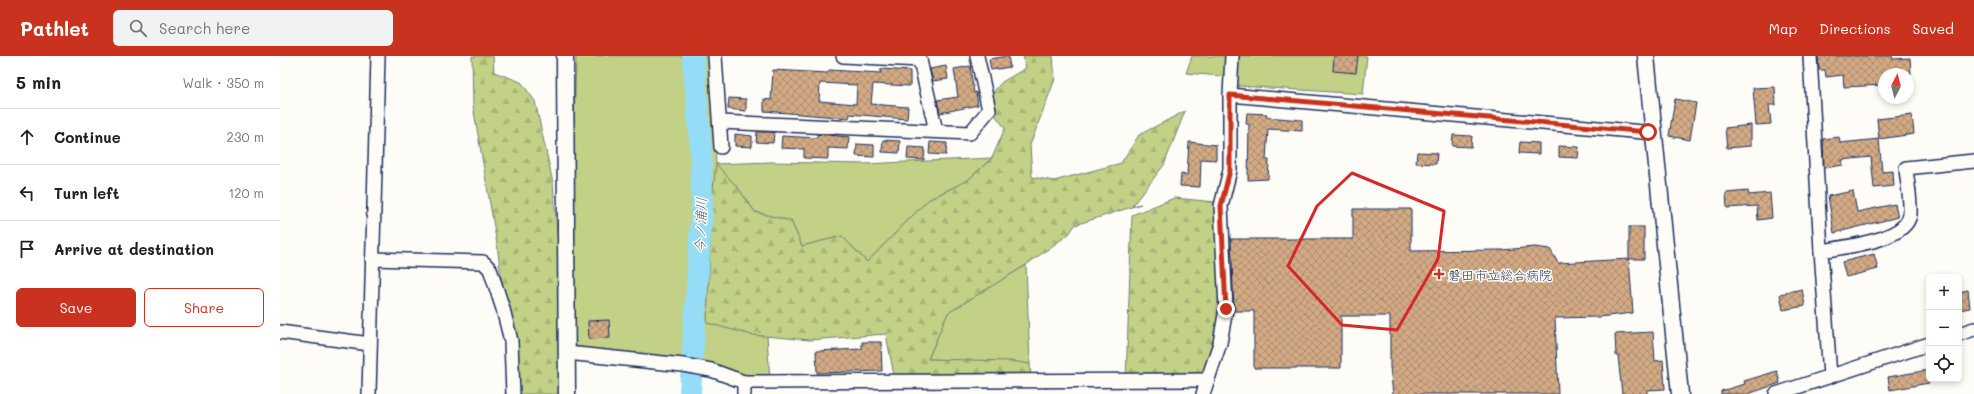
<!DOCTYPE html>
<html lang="en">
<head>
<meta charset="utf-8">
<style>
  :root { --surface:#fff; --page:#f2f2f2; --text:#202124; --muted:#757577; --line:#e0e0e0; --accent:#c8321e }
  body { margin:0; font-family:Mali,"Klee One",sans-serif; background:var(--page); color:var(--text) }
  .controls { position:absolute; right:12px; bottom:12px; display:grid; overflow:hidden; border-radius:6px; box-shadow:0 2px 6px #0003 }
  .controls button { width:36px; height:36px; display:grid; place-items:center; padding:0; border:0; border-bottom:1px solid var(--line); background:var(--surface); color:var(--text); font:20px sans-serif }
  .compass { position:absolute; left:1598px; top:12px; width:36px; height:36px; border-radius:50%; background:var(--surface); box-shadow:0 2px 6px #0003; rotate:7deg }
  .stop { position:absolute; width:12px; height:12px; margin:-9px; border:3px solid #c8321e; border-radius:50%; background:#fff }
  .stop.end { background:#c8321e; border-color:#fff; box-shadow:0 1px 4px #0008 }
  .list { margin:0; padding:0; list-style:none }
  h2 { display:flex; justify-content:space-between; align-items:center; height:52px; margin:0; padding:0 16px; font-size:17px }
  h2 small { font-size:13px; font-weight:400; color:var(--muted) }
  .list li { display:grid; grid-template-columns:26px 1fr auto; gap:12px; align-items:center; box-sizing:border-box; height:56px; padding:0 16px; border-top:1px solid var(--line) }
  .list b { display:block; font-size:15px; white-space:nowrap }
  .list em { font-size:13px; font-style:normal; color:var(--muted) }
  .actions { display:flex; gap:8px; padding:12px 16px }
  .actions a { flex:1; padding:9px 0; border:1px solid var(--accent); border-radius:6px; text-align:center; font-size:14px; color:var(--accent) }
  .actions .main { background:var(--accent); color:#fff }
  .icon { flex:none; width:22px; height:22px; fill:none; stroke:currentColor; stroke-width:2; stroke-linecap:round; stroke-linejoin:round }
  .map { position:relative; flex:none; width:1694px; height:338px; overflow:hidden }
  header { display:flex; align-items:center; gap:24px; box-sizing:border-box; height:56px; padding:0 20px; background:var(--accent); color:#fff }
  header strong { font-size:19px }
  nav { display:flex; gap:22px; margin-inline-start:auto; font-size:14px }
  .search { width:280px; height:36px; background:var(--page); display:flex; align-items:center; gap:10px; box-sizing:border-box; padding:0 14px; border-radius:6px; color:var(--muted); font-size:15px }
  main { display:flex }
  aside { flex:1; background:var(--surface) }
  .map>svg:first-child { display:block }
  .green { fill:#c2d185; stroke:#6e8072 }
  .forest { fill:url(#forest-firs); stroke:#6e8072 }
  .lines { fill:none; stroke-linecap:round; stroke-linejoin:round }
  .river { stroke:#95dcf7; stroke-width:22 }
  .building { fill:url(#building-cross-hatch); stroke:#1b2f5e; fill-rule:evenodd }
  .minor-casing { stroke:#1b2f5e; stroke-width:16 }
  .tertiary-casing { stroke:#1b2f5e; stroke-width:19 }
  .minor { stroke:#fdfcf7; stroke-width:13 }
  .tertiary { stroke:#fdfcf7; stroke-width:16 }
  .route { stroke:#c8321e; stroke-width:5 }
  .marked { fill:none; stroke:#d62828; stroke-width:3; stroke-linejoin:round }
  .poi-dot { fill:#c8321e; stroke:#fdfcf7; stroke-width:1.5 }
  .labels { text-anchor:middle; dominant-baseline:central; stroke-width:3; stroke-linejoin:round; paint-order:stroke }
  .poi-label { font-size:13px; fill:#1b2f5e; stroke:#fdfcf7; text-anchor:start }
  .water-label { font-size:14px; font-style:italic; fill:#3a5a84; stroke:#fdfcf7 }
</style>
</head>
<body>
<header>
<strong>Pathlet</strong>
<div class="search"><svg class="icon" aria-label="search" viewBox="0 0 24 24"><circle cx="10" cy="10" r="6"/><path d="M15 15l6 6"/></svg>Search here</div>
<nav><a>Map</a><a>Directions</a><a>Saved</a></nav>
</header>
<main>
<aside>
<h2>5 min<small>Walk · 350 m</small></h2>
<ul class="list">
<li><svg class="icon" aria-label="ahead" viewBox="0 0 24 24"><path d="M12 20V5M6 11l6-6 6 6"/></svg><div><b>Continue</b></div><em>230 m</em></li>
<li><svg class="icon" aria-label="left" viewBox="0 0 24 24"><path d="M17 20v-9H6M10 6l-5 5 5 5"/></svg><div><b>Turn left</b></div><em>120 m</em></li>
<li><svg class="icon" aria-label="arrive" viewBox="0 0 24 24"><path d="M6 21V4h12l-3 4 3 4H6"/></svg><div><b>Arrive at destination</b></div></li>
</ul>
<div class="actions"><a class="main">Save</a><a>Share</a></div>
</aside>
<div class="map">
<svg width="1694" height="338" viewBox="0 0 1694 338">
  <defs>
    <pattern id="forest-firs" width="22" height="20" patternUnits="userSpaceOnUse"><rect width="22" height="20" fill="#c2d185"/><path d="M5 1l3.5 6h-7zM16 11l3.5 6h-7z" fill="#a6b475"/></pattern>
    <pattern id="building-cross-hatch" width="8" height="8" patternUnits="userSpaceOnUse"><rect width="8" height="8" fill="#d3aa84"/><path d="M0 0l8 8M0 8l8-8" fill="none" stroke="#aa8b6f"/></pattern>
  </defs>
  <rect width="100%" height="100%" fill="#fdfcf7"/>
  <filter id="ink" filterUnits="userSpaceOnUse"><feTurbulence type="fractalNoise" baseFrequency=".025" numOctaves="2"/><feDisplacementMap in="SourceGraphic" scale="8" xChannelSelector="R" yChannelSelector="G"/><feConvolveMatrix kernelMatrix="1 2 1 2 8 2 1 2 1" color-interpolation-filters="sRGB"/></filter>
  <g filter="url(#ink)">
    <g class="green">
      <path d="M296,0H433L436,108L491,106L585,108L712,102L688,124L648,144L587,206L562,180L522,191L511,165L475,156L458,132L427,267L487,280L490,326H464L426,310L287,297Z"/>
      <path d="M912,0H1087L1083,38L959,30L951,21L906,17Z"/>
      <path d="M746,209L750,308L648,303L668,256Z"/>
    </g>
    <g class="forest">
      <path d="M192,0H213L214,16L241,26L255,45L273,127L287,297L284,338H225L231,302L217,188L193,50Z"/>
      <path d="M743,0H773L775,23L750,89L752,121L774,125L841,107L859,79L905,55L884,109L852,150L861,148L795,169L789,178L746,209L668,257L648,303L731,305L750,308L751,325H615L606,278L530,284L472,279L427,267L432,141L436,108L458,132L475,156L511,165L522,190L562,180L587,206L648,144L688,124L712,102L725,72L712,55L714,35L722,26L746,12Z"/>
      <path d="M894,142L935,146L946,253L928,324H846L852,159Z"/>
    </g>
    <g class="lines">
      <path class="river" d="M410,338L422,150L421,95L413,0"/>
    </g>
    <g class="building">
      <path d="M728,0L730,11L711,14L709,3Z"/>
      <path d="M1054,0H1078L1076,17L1053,15Z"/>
      <path d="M1538,0H1612L1613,3L1630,2L1631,18H1604V29L1564,31L1563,19L1546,21L1545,14H1539Z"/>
      <path d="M666,10L668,23L653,25L650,13Z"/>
      <path d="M690,10L694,37L696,36L698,49L660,57L657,44L678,41L674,13Z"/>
      <path d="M601,13L630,15V30L593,28L591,48L628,51L627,63L570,58L569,62L484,55V43L491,44L493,14L548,17L549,14L601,17ZM540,27L577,29L576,48L539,45Z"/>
      <path d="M1495,31L1496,49H1489L1491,68L1476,69L1473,32Z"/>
      <path d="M449,42L466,43V55L448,53Z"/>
      <path d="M1395,43L1416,47L1410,84L1389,80Z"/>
      <path d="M967,57L987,58L986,61L1022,64V75L988,73L986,104H989L988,123L968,124L969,68H966Z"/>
      <path d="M1632,59L1634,78L1599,83L1597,63Z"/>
      <path d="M1471,69V90L1447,92L1445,72Z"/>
      <path d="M477,76H494L493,87L476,86Z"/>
      <path d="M455,78L472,80V91L455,90Z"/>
      <path d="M537,78L569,81L568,93L548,92V103L524,102V93L501,92L502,80L537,82Z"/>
      <path d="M1173,79L1192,80L1191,91L1172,90Z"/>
      <path d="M1559,81L1560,87L1599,83L1602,116L1613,115L1614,130L1594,132L1591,101L1562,104L1563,109L1544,112L1543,83Z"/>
      <path d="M603,84L620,85L619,97L602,96Z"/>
      <path d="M650,86L667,87L666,99L649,98Z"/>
      <path d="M909,86L936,89V104L921,103L920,131L900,130L901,118L907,119Z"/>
      <path d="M1240,86L1259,87V98L1239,97Z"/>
      <path d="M577,88L594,89V101L576,100Z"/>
      <path d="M1279,90L1299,91L1298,102L1279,101Z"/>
      <path d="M628,91L645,92L644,104L627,103Z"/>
      <path d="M1137,96L1157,97L1156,108L1136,107Z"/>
      <path d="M1468,135L1469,139L1490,137L1492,162L1478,164L1477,150L1447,152L1446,137Z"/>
      <path d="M1573,135L1577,156L1615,148L1618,161L1554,177L1548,140Z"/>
      <path d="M1073,153H1131V195L1222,194L1255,191L1270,193L1278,207L1349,203L1353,257L1319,261L1275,262L1278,338H1113L1110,311V260H1061V312H974V255H954L951,183H1073Z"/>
      <rect x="1349" y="171" width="15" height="32"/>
      <path d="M1594,198L1598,213L1566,221L1562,206Z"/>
      <path d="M1522,233L1525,250L1503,254L1500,238Z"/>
      <path d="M1688,234L1690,252L1679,254V236Z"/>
      <path d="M329,264L330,282L309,283L308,265Z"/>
      <path d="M1373,276L1375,305L1383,304L1385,333L1367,334V338H1342L1338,300H1336L1335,278Z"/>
      <path d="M582,286H601L602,315L537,317L536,295L582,293Z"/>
      <path d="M1649,314V327L1610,334L1608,321Z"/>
      <path d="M1497,315L1500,327L1468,338H1441V335L1465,328L1464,325Z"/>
    </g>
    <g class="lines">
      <defs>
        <g id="minor">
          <path d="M435,0L441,91"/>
          <path d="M563,0L640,4"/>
          <path d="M639,0L656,75"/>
          <path d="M1530,0L1541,195L1550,320"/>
          <path d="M950,39L1374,77"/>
          <path d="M440,66L690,77L709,54L697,0"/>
          <path d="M1541,195C1563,191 1627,185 1630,158C1631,143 1627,126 1626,112L1694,105"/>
          <path d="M92,203L203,206L210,213L223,253L231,285L233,338"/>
          <path d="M0,276L90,288"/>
          <path d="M1679,278L1694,273"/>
          <path d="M287,297L403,309L431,314L464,326L928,324"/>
          <path d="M464,326V338"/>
          <path d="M89,338L98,0"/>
          <path d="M923,338L940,287L946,253L941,150L950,114V39L952,0"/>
          <path d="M1496,338L1649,288"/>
        </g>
        <g id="tertiary">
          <path d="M285,0L287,338"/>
          <path d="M1366,0L1400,338"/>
        </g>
      </defs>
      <use href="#minor" class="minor-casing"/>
      <use href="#tertiary" class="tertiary-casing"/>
      <use href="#minor" class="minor"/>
      <use href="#tertiary" class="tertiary"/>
    </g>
  </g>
  <g class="lines" filter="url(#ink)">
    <path class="route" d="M946,253L941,150L950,114V39L1368,76"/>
  </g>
  <path class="marked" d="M1072,117L1164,155L1158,203L1117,274L1062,269L1008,210L1037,150Z"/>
  <path class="poi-dot" d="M1157 212h4v4h4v4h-4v4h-4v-4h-4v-4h4z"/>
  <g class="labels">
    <g class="poi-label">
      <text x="1168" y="218">磐田市立総合病院</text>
    </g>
    <g class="water-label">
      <text transform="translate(420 169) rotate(-88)">今ノ浦川</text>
    </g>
  </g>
</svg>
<div class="controls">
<button>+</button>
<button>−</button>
<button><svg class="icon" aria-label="locate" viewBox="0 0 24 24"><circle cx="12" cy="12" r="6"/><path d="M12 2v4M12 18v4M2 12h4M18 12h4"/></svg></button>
</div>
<svg class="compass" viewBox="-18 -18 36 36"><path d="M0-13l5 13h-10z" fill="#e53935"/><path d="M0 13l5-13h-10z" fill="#757577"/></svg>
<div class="stop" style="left:1368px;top:76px"></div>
<div class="stop end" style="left:946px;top:253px"></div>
</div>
</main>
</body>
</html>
